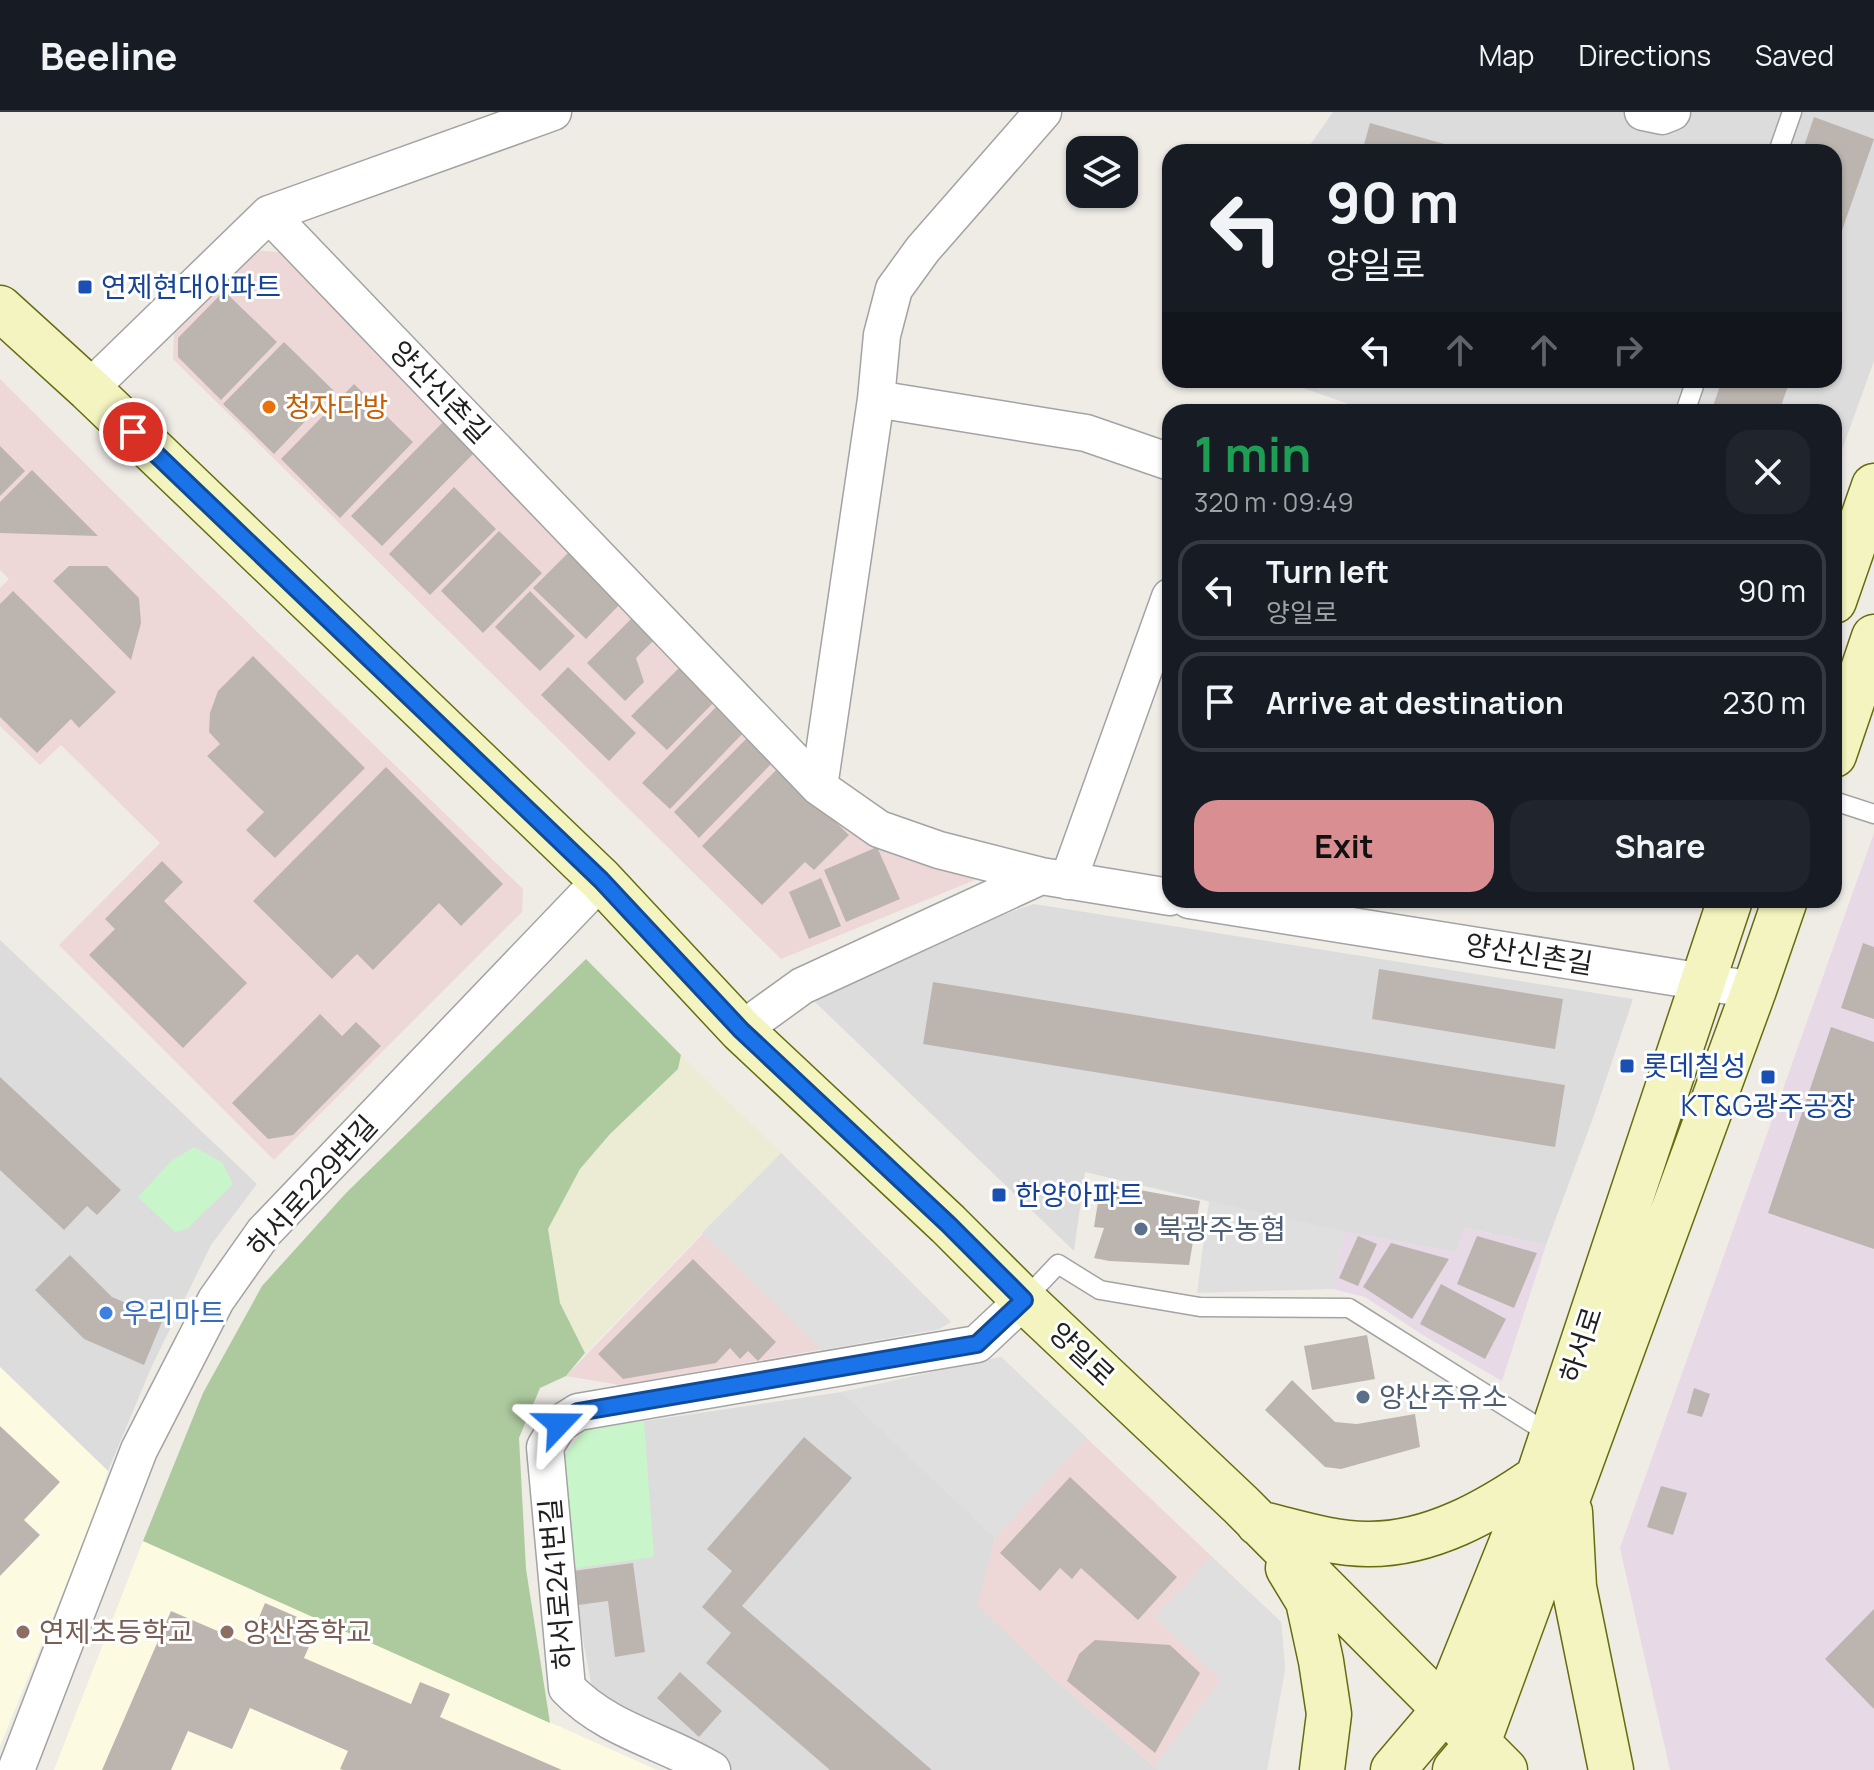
<!DOCTYPE html>
<meta charset="utf-8">
<style>
:root{--surface:#171b24;--page:#20242c;--text:#f1f3f6;--muted:#9ea1a6;--line:#363941;--accent:#d98e92}
body{margin:0;font-family:Manrope,"Noto Sans KR",sans-serif;background:var(--page);color:var(--text);height:100vh;display:flex;flex-direction:column;font-size:30px;white-space:nowrap}
*{box-sizing:border-box;margin:0}
p{font-size:26px;color:var(--muted)}
.icon{flex:none;width:44px;height:44px;fill:none;stroke:currentColor;stroke-width:2;stroke-linecap:round;stroke-linejoin:round}
.map{position:relative;flex:1;overflow:hidden}
.drawer{position:absolute;left:1162px;top:292px;width:680px;height:504px;display:flex;flex-direction:column;background:var(--surface);border-radius:24px;box-shadow:0 2px 6px #0004}
.drawer>*{flex:none}
.hud{position:absolute;left:1162px;top:32px;width:680px;height:244px;border-radius:24px;box-shadow:0 2px 6px #0004;background:#171b24;color:var(--text);overflow:hidden}
.fabs{position:absolute;left:1066px;top:24px;display:grid;gap:16px}
.fabs a{display:grid;place-items:center;width:72px;height:72px;border-radius:16px;background:var(--surface);box-shadow:0 2px 6px #0004;font-size:40px}
.pin{position:absolute;display:grid;place-items:center;width:68px;height:68px;color:#fff;margin:-34px;border:4px solid #fff;border-radius:50%;box-shadow:0 2px 8px #0007}
.me{position:absolute;width:88px;margin:-44px;rotate:67deg;stroke-linejoin:round;filter:drop-shadow(0 0 6px #0008)}
.turn{display:flex;align-items:center;gap:28px;height:168px;padding:0 32px;font-size:36px}
.turn .icon{width:104px;height:104px;stroke-width:2.5}
.turn b{display:block;font-size:56px;line-height:68px}
.lanes{display:flex;align-items:center;height:76px;padding:0 32px;background:#0003;justify-content:center;gap:40px;direction:ltr}
.lanes .off{opacity:.35}
.round{display:grid;place-items:center;flex:none;width:84px;height:84px;border-radius:24px;background:var(--page)}
.head{display:flex;align-items:center;justify-content:space-between;height:136px;padding:0 32px}
h1{font-size:48px;font-weight:700;line-height:60px;color:#1e9e55}
.primary-button{display:flex;gap:16px;margin-top:auto;padding:16px 32px}
.primary-button a{flex:1;height:92px;border-radius:24px;background:var(--accent);color:#111;font-size:32px;font-weight:700;line-height:92px;text-align:center}
.primary-button a+a{background:var(--page);color:var(--text)}
ul{padding:0;list-style:none}
li{display:flex;align-items:center;gap:24px;height:100px;margin:0 16px 12px;padding:0 16px;border:4px solid var(--line);border-radius:24px}
li div{flex:1}
li b{display:block;font-size:30px}
li em{font-style:normal}
header{display:flex;align-items:center;gap:48px;box-sizing:border-box;height:112px;padding:0 40px;background:var(--surface);border-bottom:2px solid var(--line)}
header strong{font-size:38px}
nav{display:flex;gap:44px;margin-inline-start:auto;font-size:28px}
.map>svg:first-child{display:block}
.residential{fill:#dddcdc}
.commercial{fill:#eed7d7}
.industrial{fill:#e7d9e5}
.education{fill:#fcfbe2}
.farmland{fill:#ebecd3}
.forest{fill:#adca9f}
.park{fill:#c8f5ca}
.parking{fill:#dfdfdf}
.building{fill:#bcb5af}
.lines{fill:none;stroke-linecap:round;stroke-linejoin:round}
.lane-casing{stroke:#a3a3a3;stroke-width:21}
.street-casing{stroke:#a3a3a3;stroke-width:39}
.secondary-casing{stroke:#666d0f;stroke-width:47}
.lane{stroke:#fff;stroke-width:18}
.street{stroke:#fff;stroke-width:36}
.secondary{stroke:#f3f4bf;stroke-width:44}
.route-casing{stroke:#114b97;stroke-width:20}
.route{stroke:#1a73e8;stroke-width:14}
.transit-dot{fill:#1a4fb4;stroke:#fff;stroke-width:3}
.food-dot{fill:#e8710a;stroke:#fff;stroke-width:3}
.service-dot{fill:#5c6f8a;stroke:#fff;stroke-width:3}
.shop-dot{fill:#3f7fe0;stroke:#fff;stroke-width:3}
.education-dot{fill:#8d6e63;stroke:#fff;stroke-width:3}
.labels{text-anchor:middle;stroke-width:6;stroke-linejoin:round;paint-order:stroke}
.transit-label{font-size:28px;fill:#164399;stroke:#fff;text-anchor:start}
.street-label{font-size:28px;fill:#1f1f1f;stroke:#fff}
.food-label{font-size:28px;fill:#c56008;stroke:#fff;text-anchor:start}
.service-label{font-size:28px;fill:#4e5e75;stroke:#fff;text-anchor:start}
.shop-label{font-size:28px;fill:#366cbe;stroke:#fff;text-anchor:start}
.education-label{font-size:28px;fill:#785e54;stroke:#fff;text-anchor:start}
</style>
<header>
<strong>Beeline</strong>
<nav><a>Map</a><a>Directions</a><a>Saved</a></nav>
</header>
<div class="map">
<svg width="1874" height="1658" viewBox="0 0 1874 1658">
<rect width="100%" height="100%" fill="#efece6"/>
<path class="residential" d="M1333 0H1874V249L1834 360V300H1371L1292 272 1293 268H1834V40H1305Z
M1034 792 1633 887 1594 1003 1546 1133 1465 1116 1456 1140 1313 1114 1085 1060 1074 1139 815 890 877 852 937 825Z
M0 828 257 1072 211 1133 151 1256 108 1359 0 1255Z
M842 1280 995 1426 978 1493 1052 1565 1158 1658H727L608 1591 591 1571 570 1457 564 1344 584 1318Z"/>
<path class="commercial" d="M255 138 287 141 855 719 980 766 781 847 173 247 174 222Z
M0 267 151 417 523 777 522 800 274 1048 59 833 160 731 61 633 40 653 0 614V476L9 467 0 458Z
M781 1041 951 1210 939 1217 620 1273 566 1264Z
M1001 1245 1281 1510 1285 1557 1267 1658H1158L1052 1565 977 1493 995 1426 842 1280Z"/>
<path class="industrial" d="M1874 721V1658H1670L1620 1436Z
M1464 1116 1546 1133 1502 1269 1423 1223 1365 1185 1333 1177 1344 1119 1456 1140Z"/>
<path class="education" d="M0 1255 108 1359 92 1410 0 1634Z
M143 1429 657 1658H54Z"/>
<path class="farmland" d="M681 943 781 1041 585 1241 560 1191 548 1117 580 1057 610 1022 678 957Z"/>
<path class="forest" d="M586 847 681 943 678 957 610 1022 580 1057 548 1117 560 1191 585 1241 566 1264 540 1276 519 1326 526 1457 550 1611 143 1429 203 1281 262 1174 346 1081Z"/>
<path class="park" d="M194 1035 222 1050 233 1072 187 1117 175 1120 138 1085 171 1049Z
M644 1309 654 1445 570 1457 564 1344 584 1318Z"/>
<path class="parking" d="M781 1041 951 1210 939 1217 822 1238 702 1121Z
M1209 1089 1344 1119 1333 1177 1197 1181Z
M1001 1245 1087 1326 995 1426 842 1280Z
M1211 1445 1281 1510 1285 1557 1267 1658H1158L1154 1654 1221 1568 1154 1505Z"/>
<path class="building" d="M1814 5 1874 27 1834 141V40H1802Z
M1370 11 1469 39 1468 40H1362Z
M224 179 277 230 221 288 178 245V226Z
M284 230 334 279 274 342 223 292Z
M1722 268H1790L1779 300H1711Z
M354 272 413 330 340 406 281 347Z
M444 309 475 340 382 434 351 404Z
M0 334 25 359 0 384Z
M32 358 98 424 0 421V390Z
M454 375 496 417 430 483 389 442Z
M499 419 542 461 483 521 441 479Z
M571 438 623 489 586 527 533 476Z
M69 454H107L139 486 141 511 131 548 53 469Z
M13 479 116 580 79 616 71 607 37 641 0 605V492Z
M530 479 575 524 540 559 495 515Z
M632 506 654 528 636 546 644 570 625 589 587 551Z
M253 544 365 656 275 746 246 718 264 700 207 644 220 632 209 620 210 601 218 579Z
M684 551 719 585 667 638 631 604Z
M568 555 636 621 609 649 541 583Z
M717 594 744 620 670 697 642 671Z
M749 624 774 649 699 726 674 700Z
M386 655 503 772 461 814 439 791 373 858 357 842 332 867 253 789Z
M779 655 849 723 814 758 805 750 762 793 702 734Z
M877 735 900 787 846 810 824 758Z
M162 749 183 770 164 789 247 871 183 936 89 843 115 817 105 807Z
M821 766 841 814 809 827 789 780Z
M1863 831 1874 835V907L1841 896Z
M1379 857 1563 887 1555 937 1372 907Z
M933 870 1565 973 1555 1035 923 932Z
M320 902 342 924 356 910 381 934 293 1023 268 1027 232 991Z
M1831 915 1874 930V1137L1768 1101Z
M0 965 121 1078 97 1103 87 1094 64 1118 0 1058Z
M1101 1071 1200 1089 1189 1153 1109 1149 1094 1146 1104 1116 1094 1115Z
M1358 1124 1377 1132 1358 1174 1339 1166Z
M1477 1124 1537 1141 1514 1196 1457 1172Z
M1391 1131 1449 1147 1412 1207 1363 1175Z
M70 1143 112 1185 163 1207 144 1253 84 1227 35 1178Z
M693 1147 776 1230 758 1249 748 1239 740 1247 730 1236 716 1251 623 1267 598 1242Z
M1441 1172 1506 1207 1485 1247 1420 1212Z
M1367 1223 1375 1267 1312 1278 1304 1234Z
M1292 1268 1335 1310 1357 1312 1415 1302 1420 1335 1341 1357 1325 1355 1265 1298Z
M1694 1276 1710 1282 1702 1305 1687 1301Z
M0 1314 60 1370 24 1408 40 1423 0 1464Z
M804 1325 852 1366 742 1494 932 1658H830L706 1551 731 1521 702 1495 732 1459 707 1437Z
M1070 1365 1177 1465 1138 1508 1081 1456 1072 1467 1060 1456 1040 1479 1000 1441Z
M1661 1374 1687 1381 1673 1423 1647 1415Z
M633 1451 645 1540 615 1545 608 1489 578 1493 573 1459Z
M265 1491 318 1514 304 1546 411 1592 420 1570 450 1582 440 1605 562 1658H343L340 1657 348 1639 250 1596 232 1637 188 1619 171 1658H102L171 1499 248 1532Z
M1874 1497V1597L1825 1547Z
M1095 1528 1170 1533 1200 1561 1155 1641 1067 1569 1079 1542Z
M680 1560 722 1599 699 1625 657 1586Z"/>
<g class="lines">
<g class="lane-casing">
<path id="lane" d="M1778 40 1792 0
M1685 300 1696 268
M1834 689 1874 702
M1024 1188 1058 1152 1100 1178 1200 1195 1349 1196 1551 1323"/>
</g>
<g class="street-casing">
<path id="street" d="M1643 0 1662 4 1672 0
M269 102 819 675 879 717 939 738 1041 764 1170 785
M89 277 269 102 553 0
M876 287 1086 321 1170 350
M819 675 876 287 882 223 894 177 923 137 1043 0
M1068 769 1170 485
M1189 788 1754 878
M741 918 802 874 1041 764
M16 1658 139 1338 216 1188 264 1120 601 768
M712 1658C662 1628 608 1619 567 1576L545 1335 559 1312 578 1300 977 1232 1024 1188"/>
</g>
<g class="secondary-casing">
<path id="secondary" d="M0 196 89 277 601 768 741 918 948 1112 1024 1188 1241 1393 1505 1658
M1834 489 1874 374
M1834 643 1874 525
M1570 1400 1574 1475 1611 1658
M1258 1411C1293 1419 1331 1432 1367 1432 1430 1433 1489 1399 1538 1365
M1288 1456 1308 1489 1321 1549 1329 1602 1322 1658
M1393 1658 1444 1598 1538 1365 1730 788
M1455 1658 1478 1631 1754 878 1785 788"/>
</g>
<use href="#lane" class="lane"/>
<use href="#street" class="street"/>
<use href="#secondary" class="secondary"/>
</g>
<g class="lines">
<g class="route-casing">
<path id="route" d="M133 320 601 768 741 918 948 1112 1024 1188 977 1232 578 1300 559 1312"/>
</g>
<use href="#route" class="route"/>
</g>
<g class="transit-dot">
<rect x="77" y="167" width="16" height="16" rx="4"/>
<rect x="1619" y="946" width="16" height="16" rx="4"/>
<rect x="1760" y="957" width="16" height="16" rx="4"/>
<rect x="991" y="1075" width="16" height="16" rx="4"/>
</g>
<circle class="food-dot" cx="269" cy="295" r="8"/>
<g class="service-dot">
<circle cx="1141" cy="1117" r="8"/>
<circle cx="1363" cy="1285" r="8"/>
</g>
<circle class="shop-dot" cx="106" cy="1201" r="8"/>
<g class="education-dot">
<circle cx="23" cy="1520" r="8"/>
<circle cx="227" cy="1520" r="8"/>
</g>
<g class="labels">
<g class="transit-label">
<text x="101" y="185">연제현대아파트</text>
<text x="1643" y="964">롯데칠성</text>
<text x="1768" y="1004" text-anchor="middle">KT&amp;G광주공장</text>
<text x="1015" y="1093">한양아파트</text>
</g>
<g class="street-label">
<text transform="translate(440 280) rotate(46)" y="10">양산신촌길</text>
<text transform="translate(1529 842) rotate(9)" y="10">양산신촌길</text>
<text transform="translate(312 1074) rotate(-48)" y="10">하서로229번길</text>
<text transform="translate(1581 1233) rotate(-72)" y="10">하서로</text>
<text transform="translate(1082 1242) rotate(43)" y="10">양일로</text>
<text transform="translate(557 1472) rotate(-95)" y="10">하서로241번길</text>
</g>
<g class="food-label">
<text x="285" y="305">청자다방</text>
</g>
<g class="service-label">
<text x="1157" y="1127">북광주농협</text>
<text x="1379" y="1295">양산주유소</text>
</g>
<g class="shop-label">
<text x="122" y="1211">우리마트</text>
</g>
<g class="education-label">
<text x="39" y="1530">연제초등학교</text>
<text x="243" y="1530">양산중학교</text>
</g>
</g>
</svg>
<div class="fabs">
<a><svg class="icon" aria-label="layers" viewBox="0 0 24 24"><path d="M12 4l9 5-9 5-9-5zM3 14l9 5 9-5"/></svg></a>
</div>
<div class="pin" style="left:133px;top:320px;background:#d93025"><svg class="icon" aria-label="arrive" viewBox="0 0 24 24"><path d="M6 21V4h12l-3 4 3 4H6"/></svg></div>
<svg class="me" style="left:559px;top:1312px" viewBox="-20 -20 40 40"><path d="M0-17L14 15 0 8-14 15z" fill="#1a73e8" stroke="#fff" stroke-width="4"/></svg>
<div class="hud">
<div class="turn"><svg class="icon" aria-label="left" viewBox="0 0 24 24"><path d="M17 20v-9H6M10 6l-5 5 5 5"/></svg><div><b>90 m</b>양일로</div></div>
<div class="lanes"><svg class="icon" aria-label="left" viewBox="0 0 24 24"><path d="M17 20v-9H6M10 6l-5 5 5 5"/></svg><svg class="icon off" aria-label="ahead" viewBox="0 0 24 24"><path d="M12 20V5M6 11l6-6 6 6"/></svg><svg class="icon off" aria-label="ahead" viewBox="0 0 24 24"><path d="M12 20V5M6 11l6-6 6 6"/></svg><svg class="icon off" aria-label="right" viewBox="0 0 24 24"><path d="M7 20v-9h11M14 6l5 5-5 5"/></svg></div>
</div>
<section class="drawer">
<div class="head"><div><h1>1 min</h1><p>320 m · 09:49</p></div><a class="round"><svg class="icon" aria-label="close" viewBox="0 0 24 24"><path d="M6 6l12 12M18 6L6 18"/></svg></a></div>
<ul>
<li><svg class="icon" aria-label="left" viewBox="0 0 24 24"><path d="M17 20v-9H6M10 6l-5 5 5 5"/></svg><div><b>Turn left</b><p>양일로</p></div><em>90 m</em></li>
<li><svg class="icon" aria-label="arrive" viewBox="0 0 24 24"><path d="M6 21V4h12l-3 4 3 4H6"/></svg><div><b>Arrive at destination</b></div><em>230 m</em></li>
</ul>
<div class="primary-button"><a>Exit</a><a>Share</a></div>
</section>
</div>
